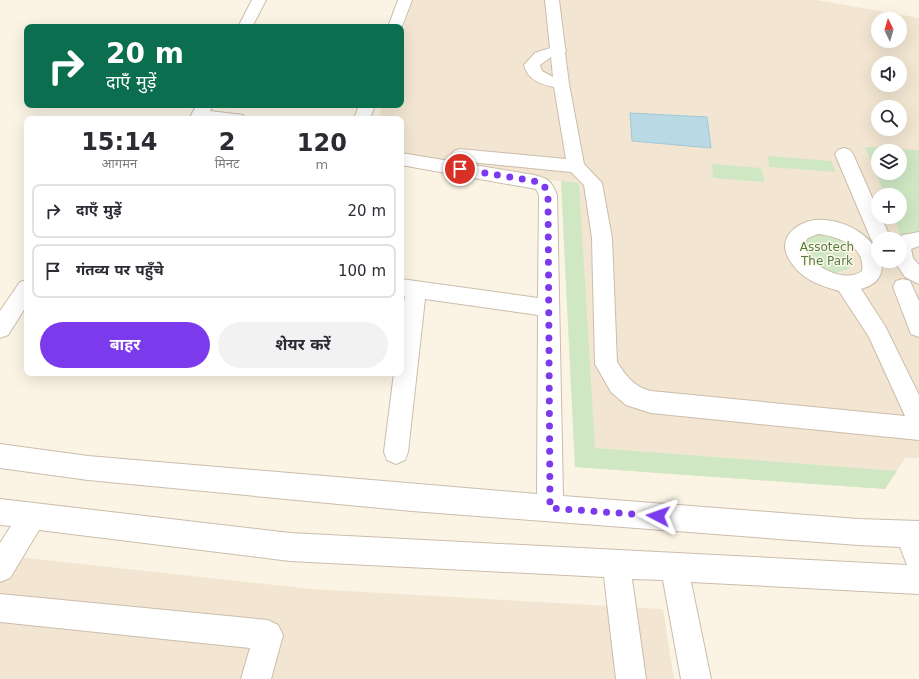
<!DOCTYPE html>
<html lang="hi">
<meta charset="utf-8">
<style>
:root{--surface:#fff;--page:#f2f2f3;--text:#2b2b33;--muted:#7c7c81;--line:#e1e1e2;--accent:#7c3aed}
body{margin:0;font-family:"DejaVu Sans","Noto Sans Devanagari",sans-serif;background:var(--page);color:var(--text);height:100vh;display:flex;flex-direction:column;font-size:15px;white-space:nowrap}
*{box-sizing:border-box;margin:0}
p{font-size:13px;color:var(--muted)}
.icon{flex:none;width:22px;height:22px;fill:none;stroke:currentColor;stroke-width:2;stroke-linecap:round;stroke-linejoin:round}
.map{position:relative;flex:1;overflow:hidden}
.panel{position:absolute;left:24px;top:116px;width:380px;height:260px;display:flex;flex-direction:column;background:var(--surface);border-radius:8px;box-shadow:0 4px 16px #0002}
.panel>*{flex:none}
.hud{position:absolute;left:24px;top:24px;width:380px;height:84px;border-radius:8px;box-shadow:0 4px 16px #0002;background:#0b6e4f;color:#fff;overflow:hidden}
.needle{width:26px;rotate:355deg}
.buttons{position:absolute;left:871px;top:12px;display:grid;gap:8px}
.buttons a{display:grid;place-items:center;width:36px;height:36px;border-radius:50%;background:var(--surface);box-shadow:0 4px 16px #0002;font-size:20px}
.pin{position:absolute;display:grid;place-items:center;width:34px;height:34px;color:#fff;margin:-17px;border:2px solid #fff;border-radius:50%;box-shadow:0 1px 4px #0007}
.me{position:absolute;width:44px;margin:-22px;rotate:274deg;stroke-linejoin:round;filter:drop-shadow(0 0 3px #0008)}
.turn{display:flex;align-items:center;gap:14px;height:84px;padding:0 16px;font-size:18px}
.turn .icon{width:52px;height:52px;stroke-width:2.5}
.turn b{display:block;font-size:28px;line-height:34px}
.eta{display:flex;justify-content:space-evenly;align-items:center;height:68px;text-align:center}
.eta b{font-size:24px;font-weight:700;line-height:28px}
.cta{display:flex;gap:8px;margin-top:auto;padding:8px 16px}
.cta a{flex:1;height:46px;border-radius:24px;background:var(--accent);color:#fff;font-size:16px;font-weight:700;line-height:46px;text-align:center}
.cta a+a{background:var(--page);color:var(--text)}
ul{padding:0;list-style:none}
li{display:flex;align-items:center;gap:12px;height:54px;margin:0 8px 6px;padding:0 8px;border:2px solid var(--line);border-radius:8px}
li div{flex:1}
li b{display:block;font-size:15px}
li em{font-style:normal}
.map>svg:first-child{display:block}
.residential{fill:#f2e6d2;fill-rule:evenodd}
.green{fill:#cfe8c3;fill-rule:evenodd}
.water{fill:#b9dae4;stroke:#a0c9d5}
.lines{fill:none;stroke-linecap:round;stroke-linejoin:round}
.minor-casing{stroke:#ccbcab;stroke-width:2}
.minor{fill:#fff;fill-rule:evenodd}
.route{stroke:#7c3aed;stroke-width:7;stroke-dasharray:0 12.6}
.labels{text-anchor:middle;stroke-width:3;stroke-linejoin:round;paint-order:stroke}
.park-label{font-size:12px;fill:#537d46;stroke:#fef8ea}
</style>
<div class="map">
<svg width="919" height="679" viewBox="0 0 919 679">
<rect width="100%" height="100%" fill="#fbf4e4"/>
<path class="residential" d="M411 0H816L919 18V458H905L885 489 575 467 561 181 401 166V119H379L382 105H401V37ZM878 19H900V41H878ZM878 63H900V85H878ZM878 107H900V129H878ZM878 151H900V173H878ZM878 195H900V217H878ZM878 239H900V261H878Z
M0 555 312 589 663 609 674 679H0Z"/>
<path class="green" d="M865 147 919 150V242L901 237 894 217H900V195H885ZM878 151H900V173H878Z
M768 156 831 161 836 172 769 167Z
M712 164 761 168 765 182 713 178Z
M561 181 579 183 595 448 897 471 885 489 575 467Z
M816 233 837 234 849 255V269L828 275 813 269 802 247 806 237Z"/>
<path class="water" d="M630 113 707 117 711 148 632 141Z"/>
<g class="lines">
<g class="minor-casing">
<path id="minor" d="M252 0H266L252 27H238Z
M398 0H412L401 29V27H388Z
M545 0H559L565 48 566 51 565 53 569 84 584 164 602 183 612 238 617 362C626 376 634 387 651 391L905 416 869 337 839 291C819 285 800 279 789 259 777 239 795 223 815 220 839 217 878 235 878 261L882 262C883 278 875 285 861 289L885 326 919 395V440L651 413 626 405 611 392 595 364 592 238 584 185 571 172 460 161 454 159 451 155 454 151 460 149 566 159 554 87C540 84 528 80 524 65L535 53 550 48ZM551 57 553 77 542 71 540 65ZM818 234C837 236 866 246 862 271 844 285 805 264 804 243L808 238Z
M197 105H213L210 111 243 115 245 119H193L191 115Z
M359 105H375L370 119H354Z
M844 148 850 150 853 154 878 211V217H881L891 239H878V245L874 244 871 239 835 154 838 150Z
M401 153 534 175C549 179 551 180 557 195L563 496 858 519 919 521V594L691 582 711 679H681L663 580 632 579 646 679H616L604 577 290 561 39 530 10 578 0 582V543L11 526 0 525V499L290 533 907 565 900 547 858 545 412 511 88 480 0 468V444L88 456 537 494 538 315 425 299 408 452 405 460 396 464 387 460 384 452 394 373H401V323L405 296 401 295V279L538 298 539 195 536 189 401 165Z
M919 232V246L911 249 913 258 919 265V284L905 277 894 261H900V239H897L903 235Z
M903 279 910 281 919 301V337L911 334 893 287 896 281Z
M27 280V305L8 335 0 338V311L20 282Z
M0 594 268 620 278 625 283 635 271 679H241L250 648 0 622Z"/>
</g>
<use href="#minor" class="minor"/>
</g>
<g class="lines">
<path class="route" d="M460 169 534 181 544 185 548 195 550 508 658 516"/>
</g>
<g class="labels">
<g class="park-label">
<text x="827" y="251">Assotech<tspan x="827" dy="14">The Park</tspan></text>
</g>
</g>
</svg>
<div class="buttons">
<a><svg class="needle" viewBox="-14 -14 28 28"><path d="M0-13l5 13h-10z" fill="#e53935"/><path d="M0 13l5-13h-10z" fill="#7c7c81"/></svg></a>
<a><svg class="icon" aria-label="sound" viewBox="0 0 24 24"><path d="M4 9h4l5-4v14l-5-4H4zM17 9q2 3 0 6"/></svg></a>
<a><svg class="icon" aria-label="search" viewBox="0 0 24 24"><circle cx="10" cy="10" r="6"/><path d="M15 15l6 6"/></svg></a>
<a><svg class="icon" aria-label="layers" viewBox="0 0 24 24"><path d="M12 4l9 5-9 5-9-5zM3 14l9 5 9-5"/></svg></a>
<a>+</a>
<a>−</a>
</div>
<div class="pin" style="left:460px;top:169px;background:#d93025"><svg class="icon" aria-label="arrive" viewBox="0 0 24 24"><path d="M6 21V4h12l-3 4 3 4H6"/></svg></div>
<svg class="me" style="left:658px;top:516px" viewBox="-20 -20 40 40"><path d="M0-17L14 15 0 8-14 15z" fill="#7c3aed" stroke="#fff" stroke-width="4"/></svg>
<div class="hud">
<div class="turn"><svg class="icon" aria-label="right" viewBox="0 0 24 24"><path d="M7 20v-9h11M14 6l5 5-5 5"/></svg><div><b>20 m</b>दाएँ मुड़ें</div></div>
</div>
<section class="panel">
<div class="eta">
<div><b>15:14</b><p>आगमन</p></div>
<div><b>2</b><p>मिनट</p></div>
<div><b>120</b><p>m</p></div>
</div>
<ul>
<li><svg class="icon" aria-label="right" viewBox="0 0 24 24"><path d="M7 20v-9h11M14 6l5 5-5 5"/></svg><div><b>दाएँ मुड़ें</b></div><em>20 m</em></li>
<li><svg class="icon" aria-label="arrive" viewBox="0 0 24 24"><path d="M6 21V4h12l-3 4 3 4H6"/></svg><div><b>गंतव्य पर पहुँचे</b></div><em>100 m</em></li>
</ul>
<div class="cta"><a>बाहर</a><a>शेयर करें</a></div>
</section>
</div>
